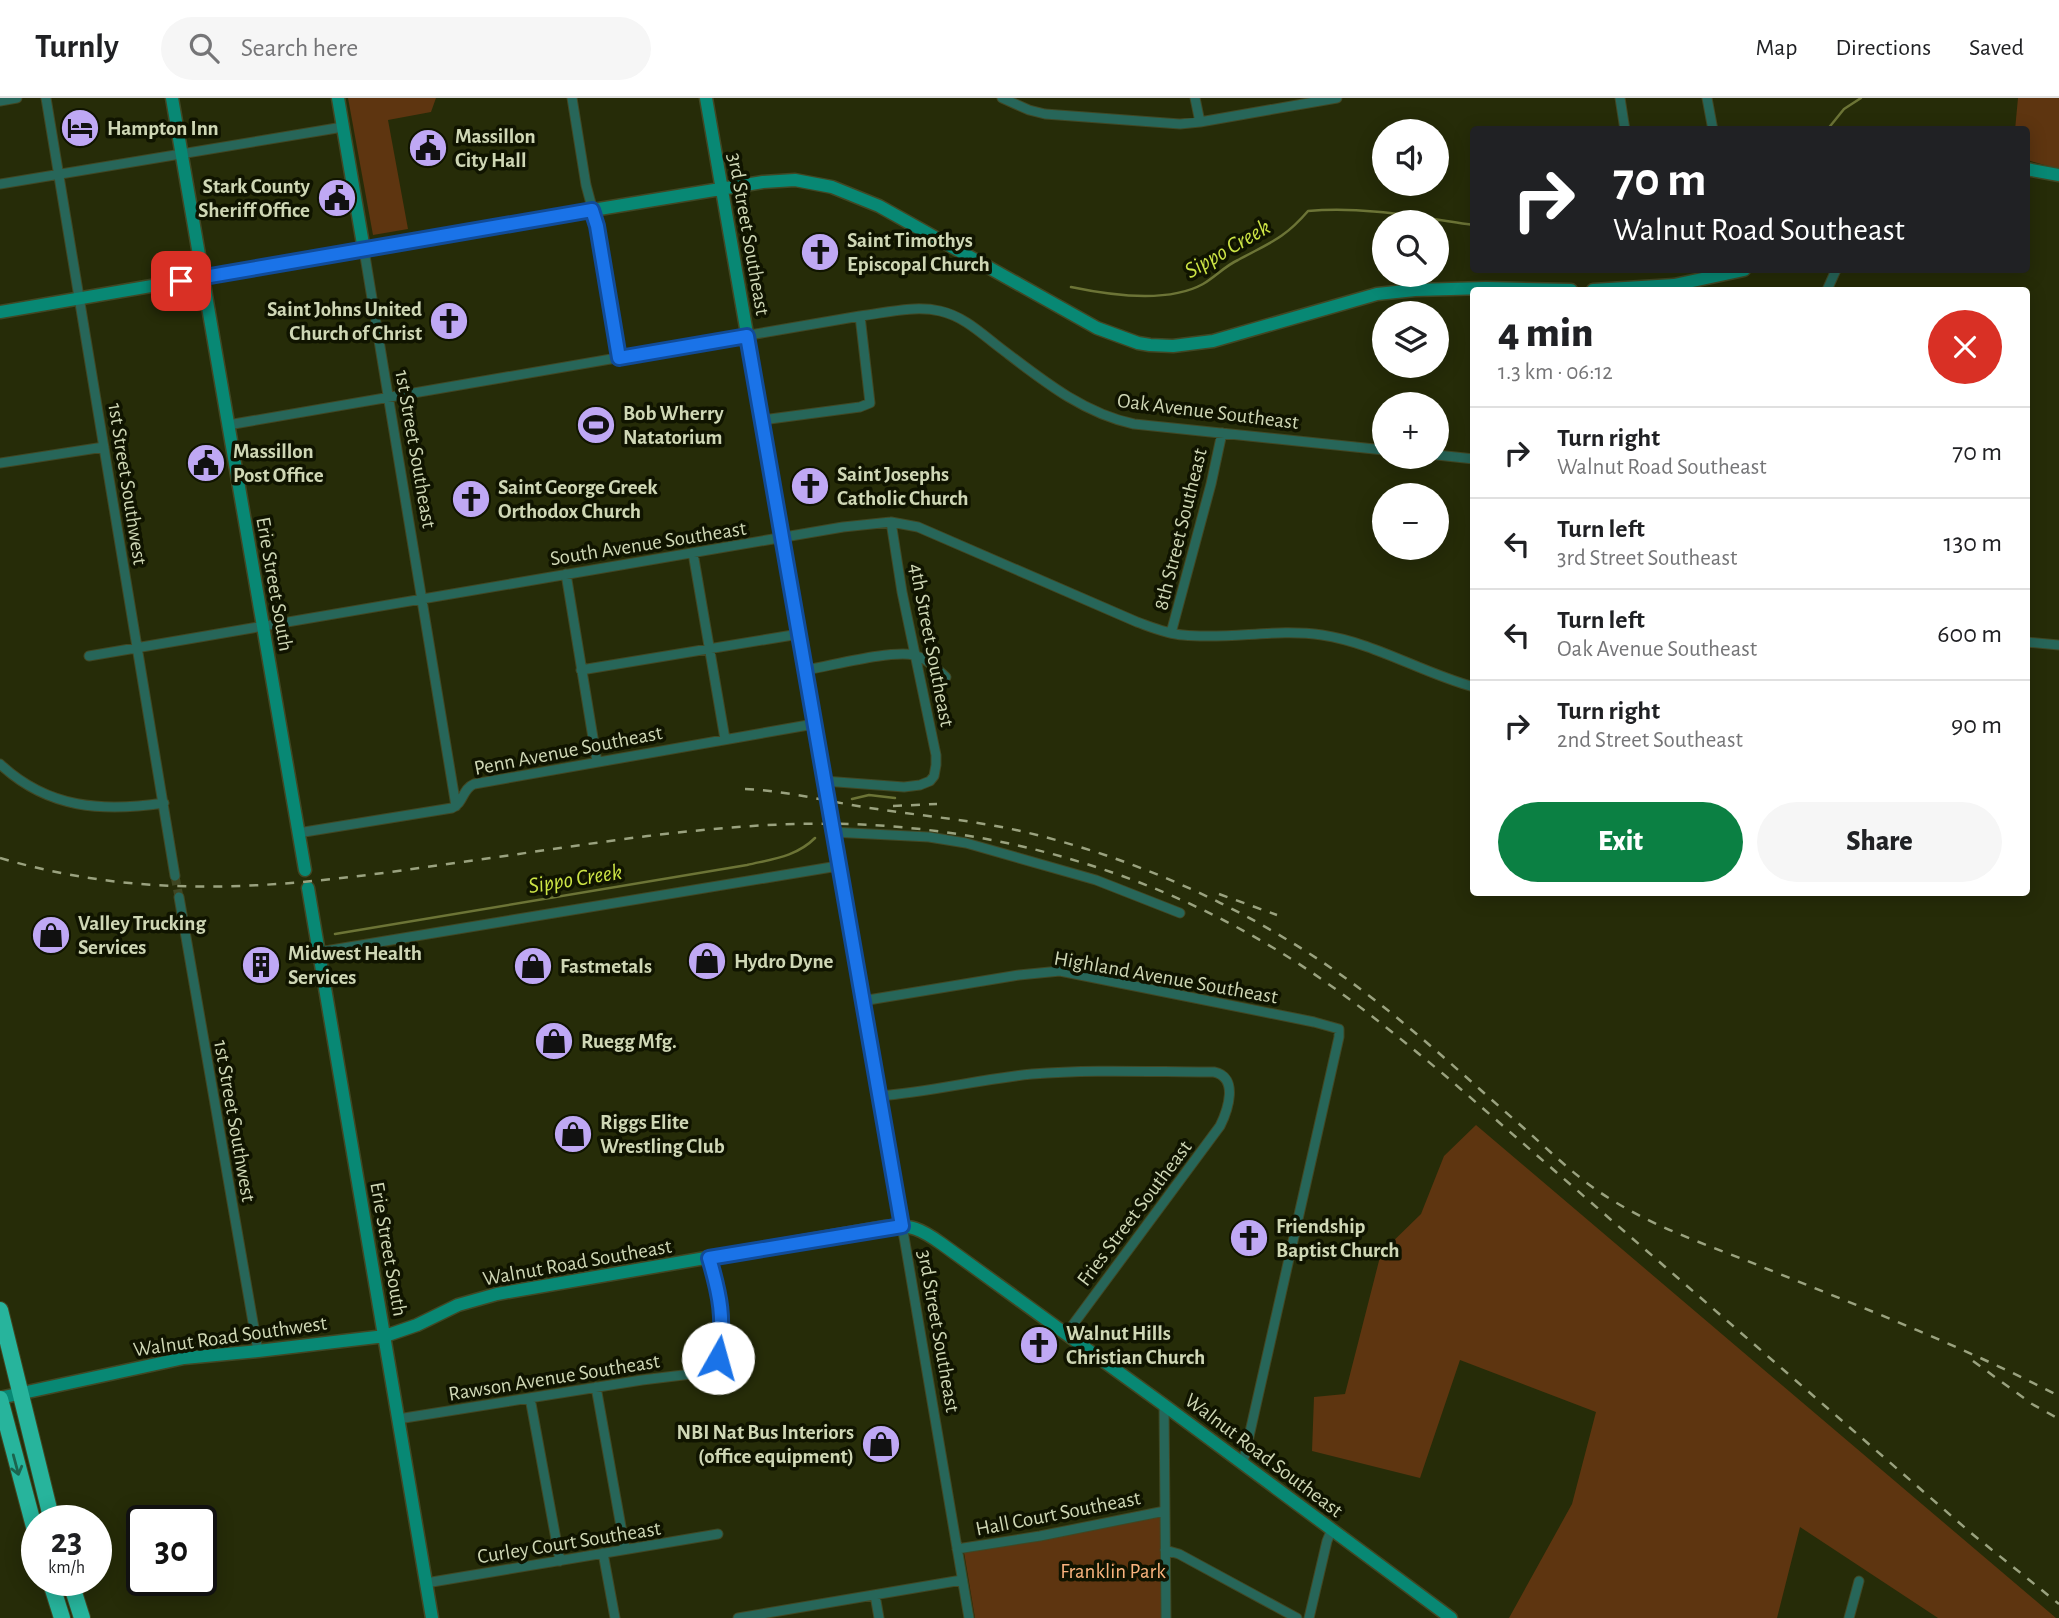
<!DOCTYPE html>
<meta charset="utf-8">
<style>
:root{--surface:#fff;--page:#f6f6f6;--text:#202124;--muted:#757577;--line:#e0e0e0;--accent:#0b8043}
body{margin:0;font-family:"Alegreya Sans",sans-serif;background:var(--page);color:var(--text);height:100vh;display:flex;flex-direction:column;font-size:26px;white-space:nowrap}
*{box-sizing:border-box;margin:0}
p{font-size:23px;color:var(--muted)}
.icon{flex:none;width:38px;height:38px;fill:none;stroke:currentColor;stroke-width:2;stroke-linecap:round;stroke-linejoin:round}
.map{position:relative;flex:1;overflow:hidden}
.side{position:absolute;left:1470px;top:189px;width:560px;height:609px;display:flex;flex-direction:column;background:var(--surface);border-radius:7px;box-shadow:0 4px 18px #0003}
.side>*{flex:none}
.top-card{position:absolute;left:1470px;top:28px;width:560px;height:147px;border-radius:7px;box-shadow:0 4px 18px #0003;background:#202124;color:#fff;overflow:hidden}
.controls{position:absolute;left:1372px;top:21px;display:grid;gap:14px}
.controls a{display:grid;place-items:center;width:77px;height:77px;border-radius:50%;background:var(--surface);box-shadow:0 4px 18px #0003;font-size:35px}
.speed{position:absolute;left:21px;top:1407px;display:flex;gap:14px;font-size:35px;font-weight:700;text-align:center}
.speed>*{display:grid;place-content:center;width:91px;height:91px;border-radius:50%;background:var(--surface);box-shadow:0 4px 18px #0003;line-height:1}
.speed small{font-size:18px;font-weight:400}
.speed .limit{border:4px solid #111;border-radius:10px;background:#fff;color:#111}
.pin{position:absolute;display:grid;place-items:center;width:60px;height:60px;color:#fff;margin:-30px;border-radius:14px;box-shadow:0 4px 10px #0006}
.me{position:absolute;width:77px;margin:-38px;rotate:7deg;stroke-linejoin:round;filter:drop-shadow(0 0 5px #0008)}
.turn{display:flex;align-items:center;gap:24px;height:147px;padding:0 28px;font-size:32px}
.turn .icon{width:91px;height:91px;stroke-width:2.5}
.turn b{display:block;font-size:49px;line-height:60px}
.round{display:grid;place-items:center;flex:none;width:74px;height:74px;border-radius:37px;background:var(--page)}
.overview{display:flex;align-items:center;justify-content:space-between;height:119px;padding:0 28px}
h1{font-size:42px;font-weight:800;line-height:52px}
.cta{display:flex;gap:14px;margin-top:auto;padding:14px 28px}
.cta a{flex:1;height:80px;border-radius:42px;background:var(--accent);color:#fff;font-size:28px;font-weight:800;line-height:80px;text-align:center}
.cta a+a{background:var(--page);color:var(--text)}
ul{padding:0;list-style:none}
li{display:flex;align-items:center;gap:21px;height:91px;padding:0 28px;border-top:2px solid var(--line)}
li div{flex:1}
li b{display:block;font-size:26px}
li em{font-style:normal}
header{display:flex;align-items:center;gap:42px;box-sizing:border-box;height:98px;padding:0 35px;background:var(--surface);border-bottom:2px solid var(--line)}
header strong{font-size:33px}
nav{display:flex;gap:38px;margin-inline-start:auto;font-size:24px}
.search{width:490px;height:63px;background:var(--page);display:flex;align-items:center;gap:18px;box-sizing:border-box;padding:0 24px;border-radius:38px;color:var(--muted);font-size:26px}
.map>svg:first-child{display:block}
.green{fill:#5e3510}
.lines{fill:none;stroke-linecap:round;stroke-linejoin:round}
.stream{stroke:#6c7436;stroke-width:2.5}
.street-tunnel{stroke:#3f4622;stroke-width:9;stroke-dasharray:9 4.5;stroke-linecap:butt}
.street-casing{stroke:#414724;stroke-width:11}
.secondary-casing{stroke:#414724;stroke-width:15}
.highway-casing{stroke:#414724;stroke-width:18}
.street{stroke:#276659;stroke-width:9}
.secondary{stroke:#088874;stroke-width:12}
.highway{stroke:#27b49c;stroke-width:16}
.rail{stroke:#9aa27f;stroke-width:2.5;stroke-dasharray:9 9;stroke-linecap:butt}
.oneway{stroke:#1c644e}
.route-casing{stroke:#114b97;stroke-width:18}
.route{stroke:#1a73e8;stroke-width:12}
.labels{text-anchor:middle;stroke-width:7;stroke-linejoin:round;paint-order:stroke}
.poi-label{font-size:21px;font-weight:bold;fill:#cfd7b5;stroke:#101400;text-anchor:start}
.street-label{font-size:21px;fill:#cfd7b5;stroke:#101400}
.park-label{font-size:21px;fill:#fbb47e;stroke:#101400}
.water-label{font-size:23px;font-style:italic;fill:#cde545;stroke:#101400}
</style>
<header>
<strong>Turnly</strong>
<div class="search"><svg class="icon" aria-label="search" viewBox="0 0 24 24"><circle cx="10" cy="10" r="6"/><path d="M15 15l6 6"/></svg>Search here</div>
<nav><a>Map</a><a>Directions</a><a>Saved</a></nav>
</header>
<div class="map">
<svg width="2059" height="1520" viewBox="0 0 2059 1520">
<rect width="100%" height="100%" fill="#262c08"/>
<path class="green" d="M348 0H436L431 14 388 22 408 131 373 137Z
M2018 0H2059V71L2027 62 2026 32H2015Z
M1476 1027 2056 1520H1938L1800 1429 1777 1520H1509L1572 1406 1596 1314 1460 1262 1420 1380 1312 1353 1314 1299 1345 1296 1381 1155 1421 1116 1444 1058Z
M1161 1417V1520H975L964 1454Z"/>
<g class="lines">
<path class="stream" d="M1827 32 1844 11 1861 0
M1071 189C1109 197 1167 206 1203 186 1215 179 1225 168 1238 162 1269 145 1284 141 1308 113 1363 108 1418 119 1474 127
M852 701 869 697 895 700
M335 836 747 767C772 761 796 759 815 740"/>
<path class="street-tunnel" d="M175 778 179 799"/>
<g class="street-casing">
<path id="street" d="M46 0 175 778
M572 0 586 87 597 128 619 260
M1002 0 1029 12 1045 16 1180 26 1200 24 1337 0
M1195 0 1200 24
M1620 0 1625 32
M1707 0 1713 32
M0 3 17 0
M0 86 343 29
M364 152 456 708
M1827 192 1836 172
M762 322 860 309 870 305 860 218
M228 327 860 218C885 215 914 207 940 213 963 218 981 235 999 249 1041 281 1082 315 1134 326L1384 352
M1437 357 1474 361
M0 365 104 349
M693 455 725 641
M566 476 597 664
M1171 535 1211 386 1222 335
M2026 544 2059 547
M89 558 843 429 891 424 918 429 1137 524C1151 529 1167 536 1183 537 1229 542 1276 530 1322 537 1375 545 1422 575 1474 589
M581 572 799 536
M805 572C831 568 890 552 914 557 926 560 937 571 946 579
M0 666C48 711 103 714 164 705
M824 683 904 689 920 687 930 683 934 678 936 667V657L902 494 891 424
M832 734 929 739 966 745 1096 782 1180 815
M298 735 452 710C464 705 462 691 474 686L814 626
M179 799 258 1253
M319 854 838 768
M862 903 1019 877 1060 873 1314 924 1339 931V939L1243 1365
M879 998C930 994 981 981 1032 976 1093 971 1154 974 1214 974 1239 979 1228 1012 1220 1028L1066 1236
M902 1127 969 1520
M596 1289 625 1451
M530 1300 560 1463
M1164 1307 1166 1520
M398 1321 642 1282 708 1274 713 1271C731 1236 720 1196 709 1160
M957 1451 1040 1438 1165 1413
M1165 1452 1179 1456 1297 1520
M603 1455 615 1520
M426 1485 718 1436
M875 1497 879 1520
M738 1520 962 1482
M1309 1520 1327 1443 1332 1431
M1849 1520 1859 1483"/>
</g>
<g class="secondary-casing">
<path id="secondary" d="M172 0 305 772
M338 0 364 152
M706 0 902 1127
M2026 71 2059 77
M1593 192 1674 187 1744 172
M0 214 599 111 763 84 795 82 832 89 879 108 1097 230 1138 245 1150 247 1173 248 1213 243 1377 196 1415 192 1486 190 1571 192
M308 790 432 1520
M0 1300 184 1260 258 1253 385 1238 417 1227 458 1207 497 1196 885 1129C911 1126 921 1131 942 1146L1164 1307 1451 1520"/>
</g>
<g class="highway-casing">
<path id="highway" d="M0 1212 52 1423
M0 1301 37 1440
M50 1482 62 1520
M70 1482 82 1520"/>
</g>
<use href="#street" class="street"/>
<use href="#secondary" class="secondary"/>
<use href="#highway" class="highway"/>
<path class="rail" d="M745 691C790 693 833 705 877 711 923 718 970 722 1016 732 1140 760 1261 816 1363 893 1420 936 1472 985 1526 1032 1553 1056 1580 1083 1612 1102 1658 1131 1711 1148 1760 1168 1861 1209 1962 1248 2059 1298
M893 708 937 706
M0 760C160 807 301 787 462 764 572 749 684 729 796 726 973 721 1147 768 1296 864 1350 899 1399 939 1448 980L1971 1435 2059 1506
M1219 796 1277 817
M1973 1263 2032 1306 2059 1321"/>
</g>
<defs><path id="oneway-shaft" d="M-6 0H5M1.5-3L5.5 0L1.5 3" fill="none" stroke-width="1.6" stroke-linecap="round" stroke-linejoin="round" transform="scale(1.75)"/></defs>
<use class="oneway" href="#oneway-shaft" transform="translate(16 1367) rotate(75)"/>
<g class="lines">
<g class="route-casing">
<path id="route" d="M181 183 592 112 597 128 619 260 747 238 902 1128 709 1160C720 1197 725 1222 718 1260"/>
</g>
<use href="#route" class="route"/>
</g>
<defs>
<g id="hotel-disc" transform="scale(2.0125)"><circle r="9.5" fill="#bfa8f4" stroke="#101400"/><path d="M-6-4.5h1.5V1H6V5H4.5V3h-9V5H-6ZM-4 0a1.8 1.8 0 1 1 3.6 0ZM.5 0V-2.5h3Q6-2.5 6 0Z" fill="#111"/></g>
<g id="civic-disc" transform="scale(2.0125)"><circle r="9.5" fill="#bfa8f4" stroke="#101400"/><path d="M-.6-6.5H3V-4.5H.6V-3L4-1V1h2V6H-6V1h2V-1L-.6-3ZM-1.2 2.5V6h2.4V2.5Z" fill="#111"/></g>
<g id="church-disc" transform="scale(2.0125)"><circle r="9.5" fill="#bfa8f4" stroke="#101400"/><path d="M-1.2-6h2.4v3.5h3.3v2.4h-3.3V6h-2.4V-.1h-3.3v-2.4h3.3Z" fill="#111"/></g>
<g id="stadium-disc" transform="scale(2.0125)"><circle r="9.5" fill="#bfa8f4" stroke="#101400"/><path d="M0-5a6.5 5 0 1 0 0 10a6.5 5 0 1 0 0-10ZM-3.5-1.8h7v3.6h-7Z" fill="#111"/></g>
<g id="shop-disc" transform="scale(2.0125)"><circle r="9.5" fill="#bfa8f4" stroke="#101400"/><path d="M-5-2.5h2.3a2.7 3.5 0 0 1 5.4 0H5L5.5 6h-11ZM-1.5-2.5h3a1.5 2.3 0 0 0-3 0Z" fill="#111"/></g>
<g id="building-disc" transform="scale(2.0125)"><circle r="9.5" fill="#bfa8f4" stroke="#101400"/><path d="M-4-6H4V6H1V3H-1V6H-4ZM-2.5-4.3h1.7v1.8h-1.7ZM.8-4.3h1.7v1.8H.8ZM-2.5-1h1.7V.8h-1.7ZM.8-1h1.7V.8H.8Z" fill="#111"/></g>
</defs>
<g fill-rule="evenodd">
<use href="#hotel-disc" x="80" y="30"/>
<use href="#civic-disc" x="428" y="50"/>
<use href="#civic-disc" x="337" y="100"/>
<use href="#church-disc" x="820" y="154"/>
<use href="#church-disc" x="449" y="223"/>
<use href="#stadium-disc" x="596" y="327"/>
<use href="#civic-disc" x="206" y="365"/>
<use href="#church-disc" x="810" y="388"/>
<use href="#church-disc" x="471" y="401"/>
<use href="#shop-disc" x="51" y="837"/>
<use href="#shop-disc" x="707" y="863"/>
<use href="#building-disc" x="261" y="867"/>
<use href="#shop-disc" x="533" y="868"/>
<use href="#shop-disc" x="554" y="943"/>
<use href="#shop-disc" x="573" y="1036"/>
<use href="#church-disc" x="1249" y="1140"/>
<use href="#church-disc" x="1039" y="1247"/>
<use href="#shop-disc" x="881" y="1346"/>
</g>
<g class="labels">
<g class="poi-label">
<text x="107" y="37">Hampton Inn</text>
<text x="455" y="45">Massillon<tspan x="455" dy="24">City Hall</tspan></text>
<text x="310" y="95" text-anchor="end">Stark County<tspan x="310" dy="24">Sheriff Office</tspan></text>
<text x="847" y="149">Saint Timothys<tspan x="847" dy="24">Episcopal Church</tspan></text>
<text x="422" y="218" text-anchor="end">Saint Johns United<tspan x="422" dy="24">Church of Christ</tspan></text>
<text x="623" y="322">Bob Wherry<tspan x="623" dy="24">Natatorium</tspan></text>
<text x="233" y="360">Massillon<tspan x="233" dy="24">Post Office</tspan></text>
<text x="837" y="383">Saint Josephs<tspan x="837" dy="24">Catholic Church</tspan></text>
<text x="498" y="396">Saint George Greek<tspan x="498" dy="24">Orthodox Church</tspan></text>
<text x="78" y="832">Valley Trucking<tspan x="78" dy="24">Services</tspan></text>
<text x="288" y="862">Midwest Health<tspan x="288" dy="24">Services</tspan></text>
<text x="734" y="870">Hydro Dyne</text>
<text x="560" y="875">Fastmetals</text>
<text x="581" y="950">Ruegg Mfg.</text>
<text x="600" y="1031">Riggs Elite<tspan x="600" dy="24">Wrestling Club</tspan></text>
<text x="1276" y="1135">Friendship<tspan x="1276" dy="24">Baptist Church</tspan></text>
<text x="1066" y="1242">Walnut Hills<tspan x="1066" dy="24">Christian Church</tspan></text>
<text x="854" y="1341" text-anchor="end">NBI Nat Bus Interiors<tspan x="854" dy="24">(office equipment)</tspan></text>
</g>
<g class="street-label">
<text transform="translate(749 136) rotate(80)" y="7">3rd Street Southeast</text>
<text transform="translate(1208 313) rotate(7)" y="7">Oak Avenue Southeast</text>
<text transform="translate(416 351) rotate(80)" y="7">1st Street Southeast</text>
<text transform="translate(128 386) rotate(81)" y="7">1st Street Southwest</text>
<text transform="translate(1180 431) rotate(-76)" y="7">8th Street Southeast</text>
<text transform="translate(648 445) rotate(-9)" y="7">South Avenue Southeast</text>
<text transform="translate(275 486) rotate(80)" y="7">Erie Street South</text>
<text transform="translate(932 547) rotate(79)" y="7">4th Street Southeast</text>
<text transform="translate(568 652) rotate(-11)" y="7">Penn Avenue Southeast</text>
<text transform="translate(1166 879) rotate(10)" y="7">Highland Avenue Southeast</text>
<text transform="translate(235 1023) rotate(80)" y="7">1st Street Southwest</text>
<text transform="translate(1134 1115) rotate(-53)" y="7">Fries Street Southeast</text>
<text transform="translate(389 1151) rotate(80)" y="7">Erie Street South</text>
<text transform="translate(577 1164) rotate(-10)" y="7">Walnut Road Southeast</text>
<text transform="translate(939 1233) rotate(80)" y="7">3rd Street Southeast</text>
<text transform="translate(230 1238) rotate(-8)" y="7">Walnut Road Southwest</text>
<text transform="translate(554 1279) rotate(-9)" y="7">Rawson Avenue Southeast</text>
<text transform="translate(1264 1357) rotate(37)" y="7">Walnut Road Southeast</text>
<text transform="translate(1058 1415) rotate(-11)" y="7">Hall Court Southeast</text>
<text transform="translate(569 1444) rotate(-9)" y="7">Curley Court Southeast</text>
</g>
<g class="park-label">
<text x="1113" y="1480">Franklin Park</text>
</g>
<g class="water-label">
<text transform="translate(1227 150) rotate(-30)" y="8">Sippo Creek</text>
<text transform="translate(575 780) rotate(-9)" y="8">Sippo Creek</text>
</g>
</g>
</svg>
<div class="controls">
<a><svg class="icon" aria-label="sound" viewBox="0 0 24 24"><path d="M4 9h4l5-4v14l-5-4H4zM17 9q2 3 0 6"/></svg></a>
<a><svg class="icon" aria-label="search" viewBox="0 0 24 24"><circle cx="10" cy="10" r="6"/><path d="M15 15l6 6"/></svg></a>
<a><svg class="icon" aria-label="layers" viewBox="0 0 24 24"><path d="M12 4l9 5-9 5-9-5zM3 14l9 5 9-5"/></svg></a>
<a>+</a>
<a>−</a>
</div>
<div class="speed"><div>23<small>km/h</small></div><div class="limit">30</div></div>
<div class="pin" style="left:181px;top:183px;background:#d93025"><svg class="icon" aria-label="arrive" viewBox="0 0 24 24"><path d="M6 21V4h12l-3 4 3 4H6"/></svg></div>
<svg class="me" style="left:718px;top:1260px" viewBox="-20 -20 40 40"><circle r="19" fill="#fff"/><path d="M0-13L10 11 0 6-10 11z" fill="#1a73e8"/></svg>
<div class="top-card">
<div class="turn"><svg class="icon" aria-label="right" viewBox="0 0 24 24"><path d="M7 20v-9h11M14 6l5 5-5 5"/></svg><div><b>70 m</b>Walnut Road Southeast</div></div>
</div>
<section class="side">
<div class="overview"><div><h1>4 min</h1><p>1.3 km · 06:12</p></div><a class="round" style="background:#d93025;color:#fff"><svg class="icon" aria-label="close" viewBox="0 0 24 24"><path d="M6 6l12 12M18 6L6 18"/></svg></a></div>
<ul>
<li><svg class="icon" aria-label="right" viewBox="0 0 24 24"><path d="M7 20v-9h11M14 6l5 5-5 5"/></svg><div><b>Turn right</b><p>Walnut Road Southeast</p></div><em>70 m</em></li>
<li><svg class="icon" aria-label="left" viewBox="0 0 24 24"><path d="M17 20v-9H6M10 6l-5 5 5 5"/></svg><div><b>Turn left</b><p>3rd Street Southeast</p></div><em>130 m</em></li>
<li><svg class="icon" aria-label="left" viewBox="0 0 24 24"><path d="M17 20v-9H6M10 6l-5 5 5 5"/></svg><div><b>Turn left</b><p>Oak Avenue Southeast</p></div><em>600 m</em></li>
<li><svg class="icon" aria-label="right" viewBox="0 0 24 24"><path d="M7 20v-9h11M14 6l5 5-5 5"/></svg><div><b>Turn right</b><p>2nd Street Southeast</p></div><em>90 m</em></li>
</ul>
<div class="cta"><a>Exit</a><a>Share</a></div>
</section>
</div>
